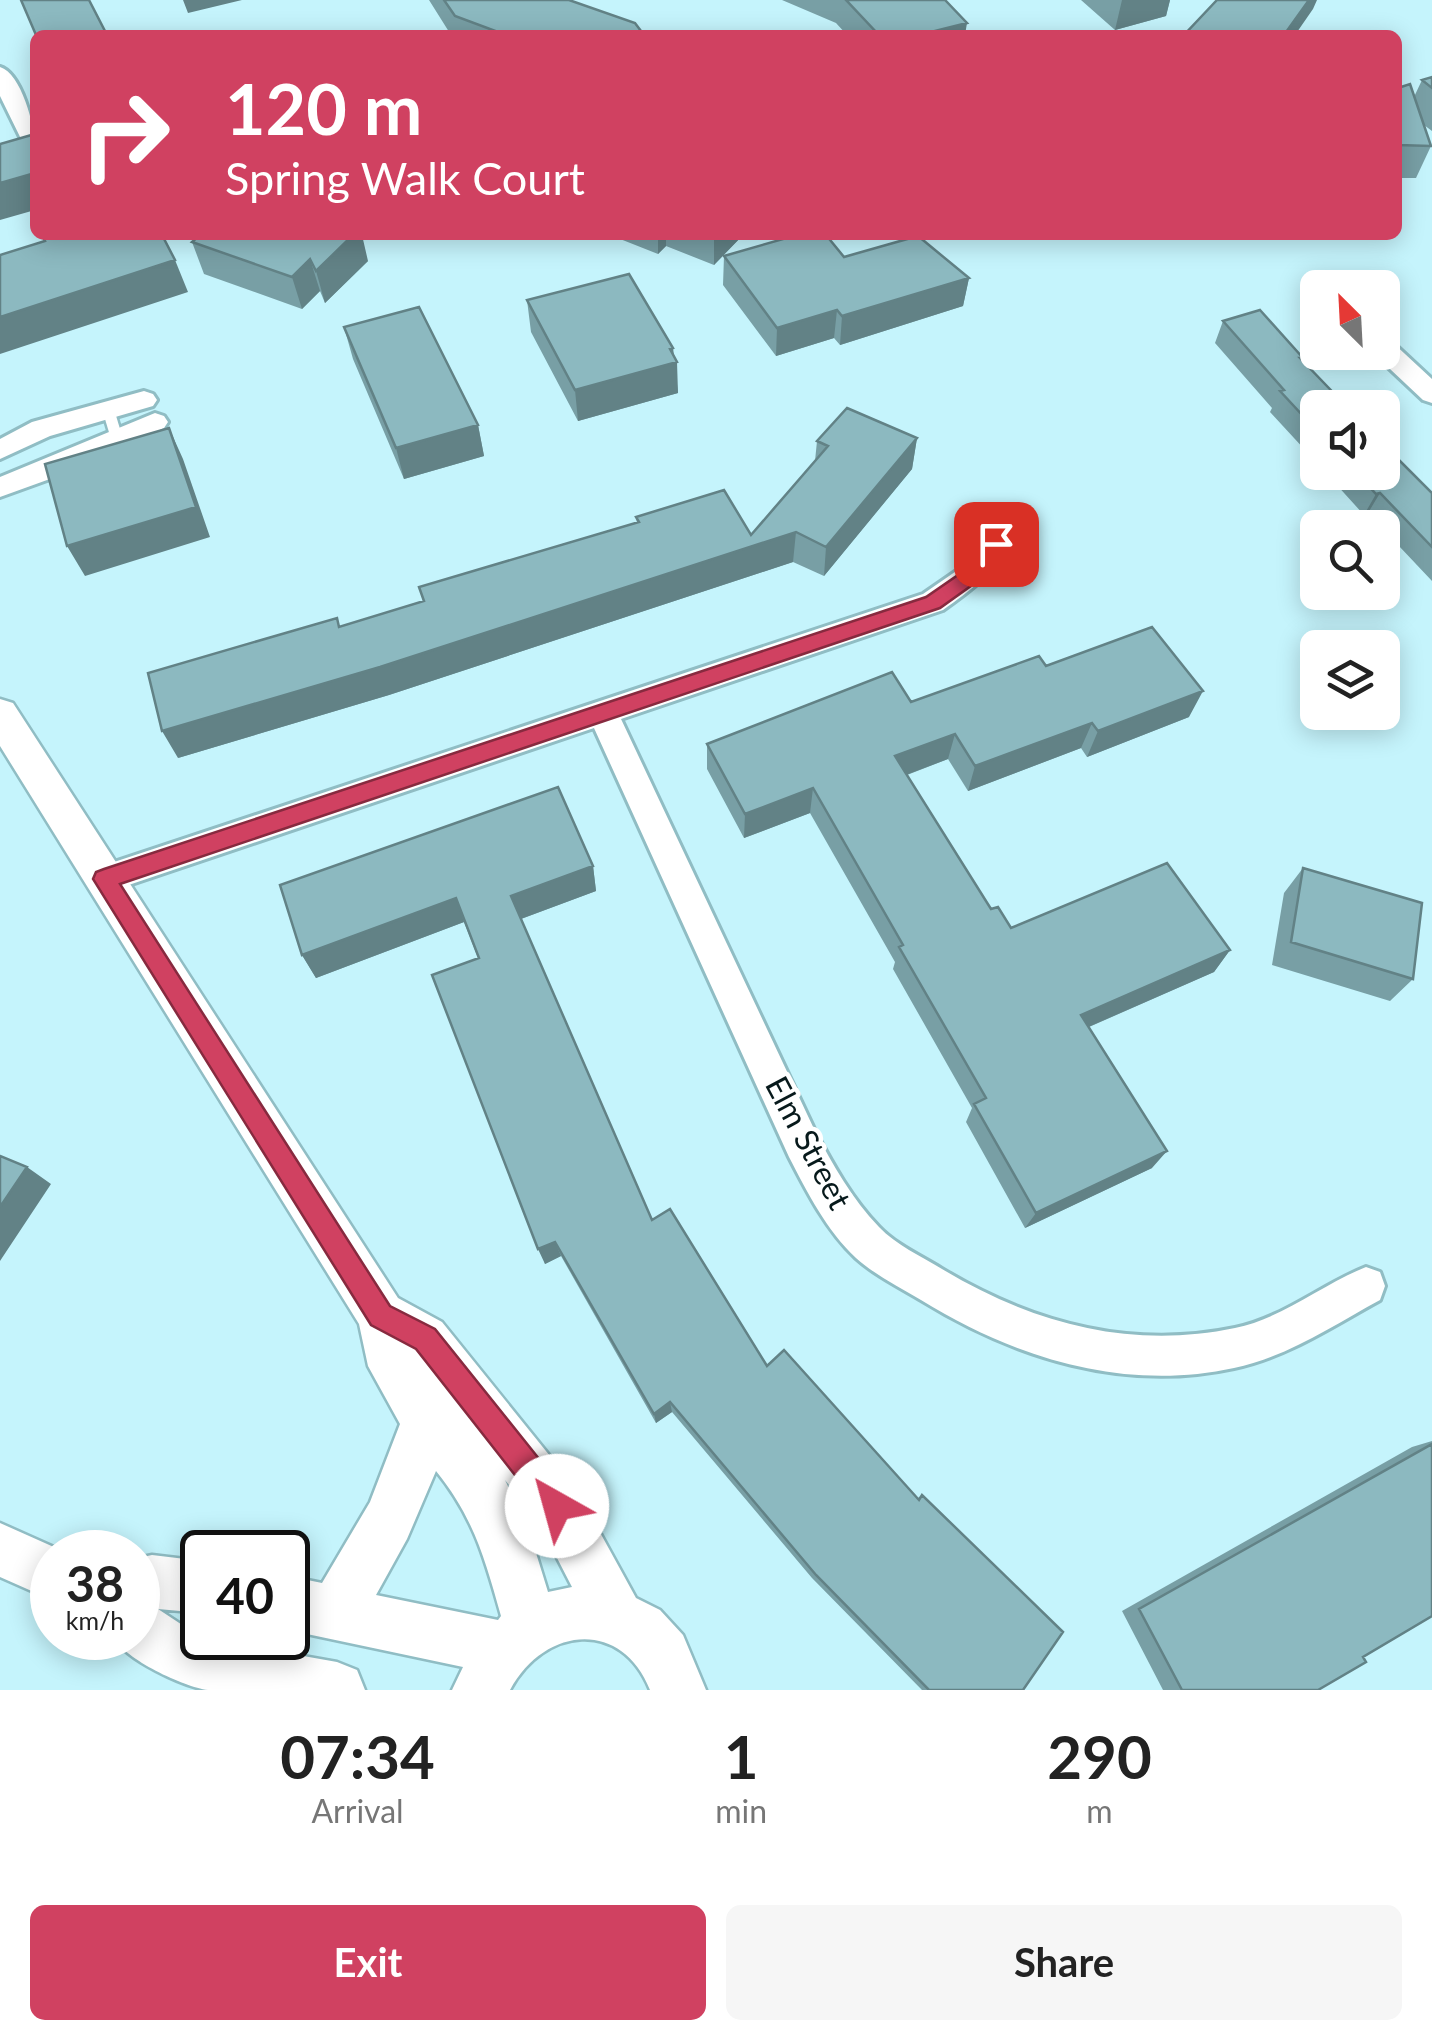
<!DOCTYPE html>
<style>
:root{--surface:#fff;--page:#f6f6f6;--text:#222;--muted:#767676;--accent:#d04161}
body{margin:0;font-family:Lato,sans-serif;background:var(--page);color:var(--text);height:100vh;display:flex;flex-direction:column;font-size:38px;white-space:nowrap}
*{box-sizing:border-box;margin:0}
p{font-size:32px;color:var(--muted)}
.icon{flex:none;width:55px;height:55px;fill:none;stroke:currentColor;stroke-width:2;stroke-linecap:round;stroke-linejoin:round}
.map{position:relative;height:1690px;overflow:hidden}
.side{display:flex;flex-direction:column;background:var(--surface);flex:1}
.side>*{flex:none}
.top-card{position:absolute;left:30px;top:30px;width:1372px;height:210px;border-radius:15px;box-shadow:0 5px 25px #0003;background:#d04161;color:#fff;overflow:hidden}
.needle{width:65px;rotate:336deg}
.controls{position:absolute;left:1300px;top:270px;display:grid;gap:20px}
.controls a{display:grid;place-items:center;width:100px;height:100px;border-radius:15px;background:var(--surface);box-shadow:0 5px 25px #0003;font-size:50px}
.speed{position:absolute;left:30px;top:1530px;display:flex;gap:20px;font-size:50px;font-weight:700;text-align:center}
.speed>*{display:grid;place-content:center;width:130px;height:130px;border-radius:50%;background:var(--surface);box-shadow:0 5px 25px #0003;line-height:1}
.speed small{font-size:25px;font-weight:400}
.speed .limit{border:5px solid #111;border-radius:15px;background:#fff;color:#111}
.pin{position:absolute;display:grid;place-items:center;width:85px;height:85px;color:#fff;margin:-42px;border-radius:20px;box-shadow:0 5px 15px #0006}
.me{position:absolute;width:110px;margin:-55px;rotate:322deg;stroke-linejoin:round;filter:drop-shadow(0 0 8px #0008)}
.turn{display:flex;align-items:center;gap:35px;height:210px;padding:0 30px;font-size:45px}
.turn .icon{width:130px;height:130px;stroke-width:2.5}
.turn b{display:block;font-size:70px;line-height:85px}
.eta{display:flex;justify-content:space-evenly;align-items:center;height:170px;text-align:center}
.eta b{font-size:60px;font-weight:700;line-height:70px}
.primary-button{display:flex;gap:20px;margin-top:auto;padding:20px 30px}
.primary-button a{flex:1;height:115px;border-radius:15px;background:var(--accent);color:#fff;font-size:40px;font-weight:700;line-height:115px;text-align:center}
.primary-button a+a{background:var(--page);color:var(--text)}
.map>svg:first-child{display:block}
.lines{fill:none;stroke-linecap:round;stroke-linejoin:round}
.service-casing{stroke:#90bdc4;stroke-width:5}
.minor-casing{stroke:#90bdc4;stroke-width:6}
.tertiary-casing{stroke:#90bdc4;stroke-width:5}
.service{fill:#fff;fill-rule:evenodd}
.minor{fill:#fff;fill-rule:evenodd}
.tertiary{fill:#fff;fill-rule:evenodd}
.wall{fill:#789fa5}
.shaded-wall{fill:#628286}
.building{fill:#8cb9c0;stroke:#628286;stroke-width:2.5}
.route{fill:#d04161;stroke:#872a3f;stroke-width:2.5}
.labels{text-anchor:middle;stroke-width:9;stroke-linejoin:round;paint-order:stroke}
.street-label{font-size:32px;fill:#07191b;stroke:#fff}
</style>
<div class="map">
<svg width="1432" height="1690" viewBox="0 0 1432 1690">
<rect width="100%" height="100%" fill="#c5f4fc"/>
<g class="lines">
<g class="service-casing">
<path id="service" d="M108 405 114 409 123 439 121 442H113L111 439 102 409Z"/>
</g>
<g class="minor-casing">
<path id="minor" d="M0 67C21 73 35 126 35 146L24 145 0 96Z
M1382 339 1391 341 1432 379V403L1423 400 1373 353 1382 352Z
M144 391 153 394 157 400 153 406 50 436 0 459V439L32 422Z
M155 413 164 416 168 422 164 428 72 471 0 497V477Z
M996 534 1006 537 1010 544C993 574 971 590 943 610L621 719 815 1131C833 1165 852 1199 879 1227 896 1245 921 1256 942 1269 1032 1323 1130 1350 1235 1328 1283 1318 1321 1285 1366 1267L1380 1272 1385 1286 1380 1300C1334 1325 1287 1357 1234 1368 1124 1392 1015 1358 921 1300 899 1287 875 1275 856 1258 827 1231 807 1192 789 1157L594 728 105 893 93 889 89 879 93 869 105 865 923 594 965 565 986 537Z"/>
</g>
<g class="tertiary-casing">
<path id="tertiary" d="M0 699 13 703 398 1298 442 1322 575 1487 636 1598 660 1610 683 1635 706 1690H650C621 1618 544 1627 510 1690H452L463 1667 288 1630V1576L322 1583 370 1502 400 1424 368 1366 359 1324 0 746ZM436 1471C474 1518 485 1559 501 1616L498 1620 376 1595 407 1539ZM505 1480 539 1523 572 1587 548 1592 528 1527Z
M0 1523 65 1552H52V1600L0 1577Z
M152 1555 202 1561V1613L158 1609 202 1638 337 1662 357 1670 365 1690C314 1690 258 1690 208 1690 184 1687 124 1659 115 1638H138V1558Z"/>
</g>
<use href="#service" class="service"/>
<use href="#minor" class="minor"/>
<use href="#tertiary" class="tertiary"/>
</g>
<path class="wall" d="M429 0H569L644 35H451Z
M782 0H945L965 35H847L836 23Z
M1081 0H1170L1166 16 1115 30Z
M1432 77V131L1424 125 1431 146 1416 178H1398V88L1414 97 1422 80Z
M610 235H743L714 265 666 246 658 254Z
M192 242 368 261 325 303 320 291 302 309 204 274Z
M724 256 844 257 969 278 963 306 840 345 834 338 776 356 723 285Z
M527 300 673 348 678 393 578 421 531 332Z
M1223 321 1303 358 1302 360 1318 408V464L1270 412 1272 408 1215 343Z
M344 327 478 425 484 456 404 479 353 359Z
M917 438 912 469 824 576 793 562 389 695 178 758 340 627 423 601 419 587 637 523 636 517 751 535 815 461 817 441Z
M1325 472H1382L1432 493V581L1382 528 1368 513 1364 515Z
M1046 666 1189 717 1087 757 1081 748 968 791 948 759 907 775 991 909 1011 928 1230 950 1214 972 1089 1027 1152 1168 1025 1228 966 1122 972 1108 893 969 895 962 810 813 744 838 707 769V744L911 702Z
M593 866 596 891 521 919 652 1220 767 1366 918 1498 922 1495 1023 1690H922L812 1578 672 1412 656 1423 561 1256 545 1264 478 958 464 922 316 978 302 955Z
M1303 868 1413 979 1390 1001 1272 965 1284 893Z
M1432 1441V1616L1363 1657 1318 1690H1163L1122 1611 1412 1447Z"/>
<path class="shaded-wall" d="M183 0H242L188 13Z
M1122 0H1170L1166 16 1115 30Z
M1309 0H1317L1313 9 1295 35H1284Z
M967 23 965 35H919Z
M35 173V210L0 220V183Z
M347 235H362L368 261 325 303 316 271Z
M658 235H666V246L658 254Z
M714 235H743L714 265Z
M310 259 320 291 302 309 292 277Z
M175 260 188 292 0 354V317Z
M969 278 963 306 840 345 842 316Z
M837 310 834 338 776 356 777 328Z
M673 348 674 362H677L678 393 578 421 575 390Z
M478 425 484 456 404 479 396 448Z
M169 428 183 459 210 537 85 576 67 546Z
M917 438 912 469 824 576 826 547Z
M1380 493 1368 513 1364 515 1376 494Z
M796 532 793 562 389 695 178 758 162 731Z
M1203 691 1189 717 1087 757 1098 731Z
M1092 723 1081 748 968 791 975 766Z
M955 734 948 759 890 781 895 756Z
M813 788 810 813 744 838 745 814Z
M593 866 596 891 518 920 511 896Z
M456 898 464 922 316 978 302 955Z
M1230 950 1214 972 1070 1035 1081 1015Z
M1167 1151 1152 1168 1025 1228 1036 1213Z
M27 1167 51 1184 0 1261V1207Z
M555 1242 561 1256 545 1264 538 1249Z
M670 1402 672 1412 656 1423 654 1414Z"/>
<path class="building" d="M21 0H89L107 35H36Z
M444 0H569L635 23 644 35H506L455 16Z
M846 0H945L967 23 919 35H879Z
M1217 0H1309L1284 35H1184Z
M1432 77V88L1422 80Z
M1410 84 1431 146 1398 145V88Z
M35 134V173L0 183V144Z
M42 235H162L175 260 0 317V255L45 241Z
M200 235H353L316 271 310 259 292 277 192 242Z
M797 235H826L844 257 918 236 969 278 842 316 837 310 777 328 724 256Z
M629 274 673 348 670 349 677 362 575 390 527 300Z
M419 307 478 425 396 448 344 327Z
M1260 310 1303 358H1300L1348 408H1318V432L1280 391 1284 390 1223 321Z
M847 408 917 438 826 547 796 532 380 667 162 731 148 673 337 618 339 627 424 601 419 587 639 522 636 517 724 490 751 535 828 446 817 441Z
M169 428 196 507 67 546 45 464Z
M1382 443 1432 493V547L1380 493 1376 494 1356 472H1382Z
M1152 627 1203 691 1098 731 1092 723 975 766 955 734 895 756 991 909 998 907 1011 928 1167 863 1230 950 1081 1015 1167 1151 1036 1213 974 1104 986 1098 899 947 903 945 813 788 745 814 707 744 892 672 911 702 1039 656 1046 666Z
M558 787 593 866 511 896 652 1220 670 1209 767 1366 784 1350 919 1500 922 1495 1063 1632 1023 1690H929L816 1575 670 1402 654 1414 555 1242 538 1249 432 975 479 958 456 898 302 955 280 885Z
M1303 868 1422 903 1413 979 1291 942Z
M0 1156 27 1167 0 1207Z
M1432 1444V1616L1363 1657 1366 1662 1318 1690H1182L1139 1609Z"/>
<path class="route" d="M996 536 1005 544 982 578 940 608 120 884 390 1306 435 1329 568 1495 572 1506 568 1516 557 1520 547 1516 416 1349 371 1325 93 879 96 872 104 869 926 597 968 568 989 538Z"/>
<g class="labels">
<g class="street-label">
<text transform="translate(808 1143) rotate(62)" y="11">Elm Street</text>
</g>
</g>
</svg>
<div class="controls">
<a><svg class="needle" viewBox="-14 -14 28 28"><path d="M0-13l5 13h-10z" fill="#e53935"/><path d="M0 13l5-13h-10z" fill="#767676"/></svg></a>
<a><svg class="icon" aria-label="sound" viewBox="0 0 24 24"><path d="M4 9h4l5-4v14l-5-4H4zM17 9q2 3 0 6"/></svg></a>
<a><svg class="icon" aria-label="search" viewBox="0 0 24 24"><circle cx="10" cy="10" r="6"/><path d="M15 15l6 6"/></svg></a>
<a><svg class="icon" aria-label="layers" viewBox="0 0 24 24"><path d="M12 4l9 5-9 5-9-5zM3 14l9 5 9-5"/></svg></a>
</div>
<div class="speed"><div>38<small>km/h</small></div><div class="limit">40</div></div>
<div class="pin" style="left:996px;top:544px;background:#d93025"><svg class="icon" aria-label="arrive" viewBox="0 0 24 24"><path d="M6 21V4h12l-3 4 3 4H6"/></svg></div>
<svg class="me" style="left:557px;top:1506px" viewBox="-20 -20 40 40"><circle r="19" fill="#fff"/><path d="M0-13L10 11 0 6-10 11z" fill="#d04161"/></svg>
<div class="top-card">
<div class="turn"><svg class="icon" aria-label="right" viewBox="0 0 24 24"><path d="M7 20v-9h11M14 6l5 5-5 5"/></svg><div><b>120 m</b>Spring Walk Court</div></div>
</div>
</div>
<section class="side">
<div class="eta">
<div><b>07:34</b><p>Arrival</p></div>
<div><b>1</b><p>min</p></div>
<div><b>290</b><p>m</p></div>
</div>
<div class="primary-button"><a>Exit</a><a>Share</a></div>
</section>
